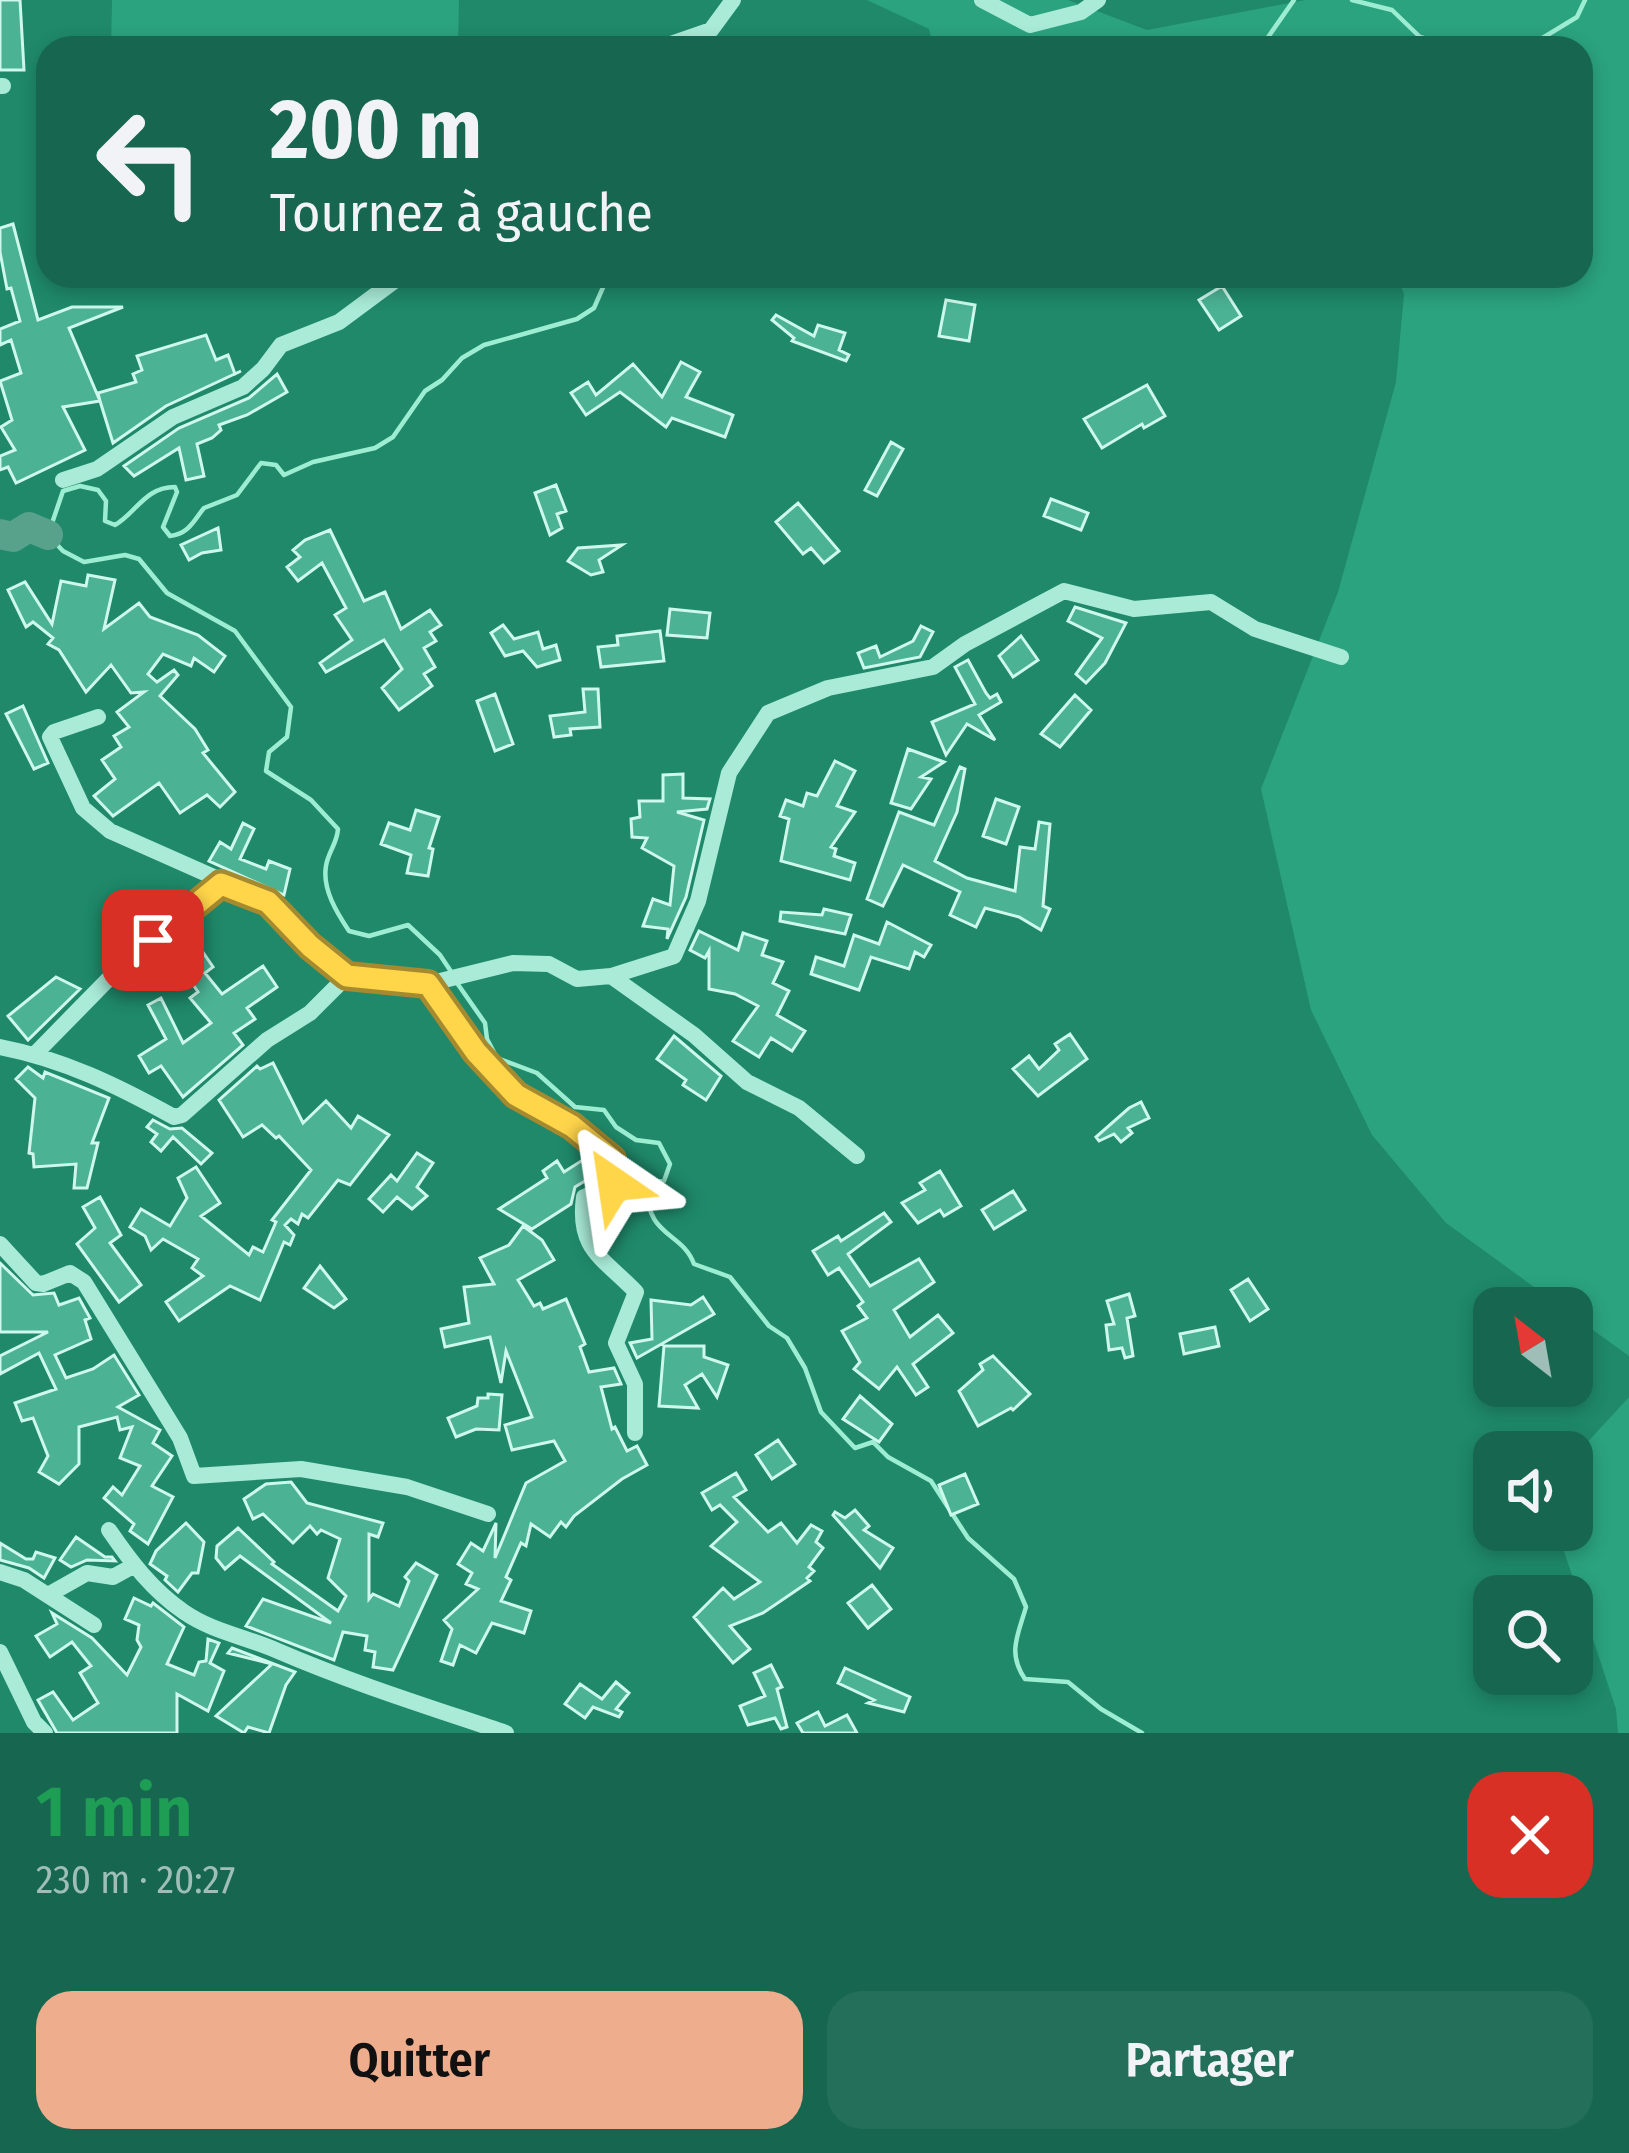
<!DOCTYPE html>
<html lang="fr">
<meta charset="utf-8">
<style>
:root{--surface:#176750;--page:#246f5a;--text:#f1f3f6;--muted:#9ebeb7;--accent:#eead8d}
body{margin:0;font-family:"Fira Sans Condensed",sans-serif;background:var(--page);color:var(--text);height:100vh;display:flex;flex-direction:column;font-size:45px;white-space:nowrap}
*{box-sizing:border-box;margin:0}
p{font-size:39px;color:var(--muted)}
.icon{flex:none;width:66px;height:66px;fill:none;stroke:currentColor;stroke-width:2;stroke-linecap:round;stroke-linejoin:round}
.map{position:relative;height:1733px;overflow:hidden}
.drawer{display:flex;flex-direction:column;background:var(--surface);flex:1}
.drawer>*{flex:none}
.top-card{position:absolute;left:36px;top:36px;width:1557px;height:252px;border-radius:36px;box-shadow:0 6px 18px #0003;background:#176750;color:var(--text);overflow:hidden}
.needle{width:78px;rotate:329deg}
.buttons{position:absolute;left:1473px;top:1287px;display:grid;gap:24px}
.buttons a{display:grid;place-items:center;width:120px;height:120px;border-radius:24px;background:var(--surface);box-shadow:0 6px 18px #0003;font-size:60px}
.pin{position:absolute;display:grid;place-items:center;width:102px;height:102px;color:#fff;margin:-51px;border-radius:24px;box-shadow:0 6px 18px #0006}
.me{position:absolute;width:132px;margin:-66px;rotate:328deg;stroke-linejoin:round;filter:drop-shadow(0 0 9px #0008)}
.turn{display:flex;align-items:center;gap:42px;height:252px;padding:0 36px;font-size:54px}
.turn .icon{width:156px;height:156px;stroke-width:2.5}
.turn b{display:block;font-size:84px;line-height:102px}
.round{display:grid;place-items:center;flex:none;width:126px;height:126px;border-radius:36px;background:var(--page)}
.headline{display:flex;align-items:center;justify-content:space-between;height:204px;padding:0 36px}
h1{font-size:72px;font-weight:600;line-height:90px;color:#1e9e55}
.action{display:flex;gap:24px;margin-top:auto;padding:24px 36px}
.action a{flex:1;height:138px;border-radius:36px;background:var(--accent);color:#111;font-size:48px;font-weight:600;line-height:138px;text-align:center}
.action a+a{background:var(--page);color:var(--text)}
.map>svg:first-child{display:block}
.green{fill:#2ba37e}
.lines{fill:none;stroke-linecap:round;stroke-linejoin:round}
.stream{stroke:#9dedd3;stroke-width:4.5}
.river{stroke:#58a28c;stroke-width:30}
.building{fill:#4bb294;stroke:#cef8eb;stroke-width:3}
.minor{stroke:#a9ebd7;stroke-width:16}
.route-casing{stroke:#a68a30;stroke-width:30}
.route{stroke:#ffd54a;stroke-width:21}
</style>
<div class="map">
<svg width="1629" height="1733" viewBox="0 0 1629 1733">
<rect width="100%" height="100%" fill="#1f896a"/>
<path class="green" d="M112 0H459L458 48H111Z
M867 0H1068L1147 30 1305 0H1629V1356L1572 1315V1308H1563L1446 1223 1372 1135 1311 1010 1261 789 1338 592 1396 382 1404 294 1397 276H1581V48H934L929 29Z
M1629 1397V1733H1618L1616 1709 1557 1530H1572V1459Z"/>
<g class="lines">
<path class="stream" d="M1352 0 1392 10 1420 37 1457 48
M1253 48 1266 40 1294 0
M1526 48 1577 17 1585 0
M452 973 440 955 408 925 369 936 349 931C337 913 322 889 326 866 328 852 337 844 338 829L311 800 266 771 269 752 287 737 291 707 235 631 167 593 139 559 125 555 84 562 63 551 48 535 63 491 80 486 98 490 106 501 105 521 115 525C136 513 145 487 175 487L177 492 163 527 170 536C189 534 194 520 204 508L237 495 261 463 276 465 284 475 313 462 375 448 393 437 425 391 442 380 462 358 484 345 577 319 594 308 608 276
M457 983 485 1023 487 1039 497 1058 537 1073 575 1107 604 1110 616 1127 636 1140 659 1143 670 1164 664 1181 652 1182 647 1186C646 1238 682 1231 694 1264L730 1277 769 1326 787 1338 805 1368 821 1412 855 1448 873 1442 888 1457 931 1481 968 1538 1014 1579 1026 1607C1018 1635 1007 1653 1025 1679L1068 1682 1101 1709 1142 1733"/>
<path class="river" d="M0 534 13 537 29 527 48 535"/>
</g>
<path class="building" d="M0 0H20L24 70H0Z
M13 224 38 320 72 307H123L69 328 100 401 98 393 136 382 133 374 142 370 137 356 206 335 216 360 228 355 235 374 241 371 166 406 113 443 100 401 63 407 85 450 16 483 8 467 0 470V456L15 450 1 427 12 420 0 381 21 373 11 340 0 345V329L20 321 11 288 7 289 0 252V228Z
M1222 286 1241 316 1219 330 1199 300Z
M946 300 975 305 969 341 939 336Z
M776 315 814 336 818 325 845 333 839 350 849 355 846 361 792 341 794 338 772 320Z
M681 362 700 372 686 397 733 415 725 437 672 418 666 427 620 392 586 415 571 393 588 382 596 395 633 364 662 397Z
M277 374 287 392 247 415 219 425 221 430 212 438 197 444 204 476 186 480 179 448 134 476 124 466 179 428 249 398Z
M1147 385 1165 416 1144 428 1142 424 1102 448 1084 419Z
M891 442 903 449 877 496 865 490Z
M556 485 566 511 557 514 562 528 550 535 535 493Z
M1051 499 1088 513 1081 530 1044 516Z
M798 503 839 551 824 563 811 548 803 554 776 522Z
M218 528 221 550 202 553 189 560 181 545Z
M330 530 364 601 385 592 401 629 430 610 441 625 430 632 436 641 424 648 435 667 424 674 432 686 399 710 382 688 402 669 384 640 326 672 320 663 352 640 335 615 346 608 322 563 298 581 287 567 300 557 293 550 305 540Z
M622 545 599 560 603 572 591 575 568 561 578 548Z
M88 575 115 580 104 629 139 603 150 617 198 635 225 656 214 672 194 658 191 666 163 654 148 674 157 682 174 670 178 675 160 696 195 729 208 750 203 753 235 792 220 807 207 795 180 813 159 783 113 816 94 796 115 779 102 760 121 747 114 736 129 727 117 712 144 692 131 693 111 665 86 692 59 650 48 644 53 638 33 622 26 627 8 590 25 582 52 624 61 581 86 586Z
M1075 607 1126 623 1105 663 1086 683 1076 674 1102 638 1068 621Z
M670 609 710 613 707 638 667 635Z
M503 625 514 639 538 632 543 649 556 645 560 660 537 667 523 651 505 656 491 633Z
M921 626 933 632 920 657 864 668 858 653 876 646 880 657 913 641Z
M660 631 664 661 601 667 598 647 618 645 617 636Z
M1021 636 1038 660 1013 677 999 656Z
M968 660 986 693 990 698 997 694 1001 702 979 715 995 740 967 724 946 755 932 722 975 704 955 667Z
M583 689H598L600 727 570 729 571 735 554 737 550 716 585 712Z
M495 694 513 744 495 751 477 701Z
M1075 695 1091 710 1060 747 1041 734Z
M23 706 48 763 34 769 6 714Z
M908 749 944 762 921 777 931 779 911 809 891 803Z
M835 761 855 771 837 806 855 812 831 847 836 849 834 856 855 863 850 880 781 861 789 819 780 816 786 800 803 806 807 793 817 796Z
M960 767 965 769 957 812 935 861 967 878 1015 891 1020 847 1035 849 1039 822 1050 824 1043 906 1050 909 1041 930 1019 917 985 908 976 927 950 915 960 892 903 865 883 906 867 899 899 812 934 825Z
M683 774V798L710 799 707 809 677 812 704 820 686 897 667 939 668 929 643 926 653 899 670 905 674 866 642 848 647 838 632 837 631 819 640 817 639 801H663V775Z
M996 799 1019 807 1006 844 983 836Z
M416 810 439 817 429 848 433 849 428 876 407 873 411 855 381 844 389 823 410 830Z
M243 823 254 829 240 859 266 869 269 861 290 869 284 895 209 861 220 842 231 849Z
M824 909 851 915 845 934 780 921 781 912 822 915Z
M887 922 931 945 924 957 915 952 909 969 871 957 859 990 811 974 816 957 844 966 854 935 879 944Z
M699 931 738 950 743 933 767 941 762 955 783 962 773 983 789 991 777 1015 805 1031 792 1051 771 1038 759 1057 733 1041 758 1006 735 994 709 989V951L705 958 690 950Z
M182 932 193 948 198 945 213 967 205 973 222 994 263 966 277 987 247 1008 255 1019 234 1033 243 1045 183 1097 161 1066 149 1073 139 1056 166 1039 148 1005 161 998 183 1043 211 1023 190 998 198 992 174 957 160 966 151 956Z
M56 977 80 989 28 1040 8 1016Z
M1070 1034 1087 1059 1038 1096 1013 1069 1029 1056 1039 1069 1059 1050 1055 1044Z
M674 1036 721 1076 706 1100 683 1085 686 1080 657 1059Z
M273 1063 303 1123 326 1101 351 1128 358 1116 389 1135 350 1185 338 1180 308 1218 302 1214 298 1224 291 1219 285 1225 294 1235 290 1245 284 1242 260 1300 230 1286 179 1321 166 1302 203 1276 192 1268 198 1259 163 1239 151 1250 145 1236 130 1227 141 1209 170 1226 187 1198 178 1178 196 1167 220 1203 201 1216 249 1255 253 1247 263 1252 276 1222 272 1220 311 1170 279 1136 276 1138 262 1125 243 1137 219 1100 257 1066 260 1069Z
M28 1067 43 1078 45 1072 109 1098 92 1143H98L87 1188H74L76 1164 34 1167 33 1154 29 1153 35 1098 16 1079Z
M1141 1102 1149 1118 1128 1128 1132 1133 1121 1142 1114 1134 1099 1141 1096 1137 1129 1108Z
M153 1120 170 1129 182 1128 212 1153 201 1164 173 1137 161 1151 151 1142 157 1134 147 1127Z
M417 1153 433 1163 417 1187 427 1196 412 1209 397 1197 383 1212 369 1199 391 1175 397 1181Z
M589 1156 600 1165V1172L575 1187 571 1204 532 1229 499 1209 547 1178 543 1171 557 1161 564 1172Z
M940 1171 961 1206 944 1216 940 1210 918 1223 902 1203 925 1190 920 1183Z
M1013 1191 1025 1210 994 1229 982 1210Z
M100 1197 121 1235 110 1243 141 1285 119 1302 77 1244 95 1228 83 1207Z
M884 1213 891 1222 848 1254 870 1286 919 1259 934 1282 894 1310 910 1337 938 1315 953 1333 913 1364 928 1387 916 1395 897 1367 879 1389 854 1369 860 1362 842 1331 867 1318 858 1306 863 1302 839 1268 828 1275 813 1251 838 1236 841 1241Z
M523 1226 542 1240 554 1260 518 1280 534 1306 540 1303 543 1309 566 1299 585 1344 580 1347 589 1372 614 1368 621 1384 601 1387 612 1429 615 1427 627 1451 637 1446 647 1465 622 1479 574 1516 566 1527 561 1522 550 1537 531 1524 526 1546 521 1543 506 1577 511 1580 501 1601 531 1611 524 1633 492 1623 476 1653 460 1645 453 1665 441 1661 452 1629 444 1620 478 1589 466 1584 472 1573 458 1564 471 1543 483 1551 496 1523 495 1558 526 1483 565 1461 554 1441 512 1450 505 1425 532 1417 506 1351 501 1383 490 1337 445 1347 441 1329 469 1323 464 1287 494 1284 480 1258 509 1245Z
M0 1263 33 1295 54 1293 59 1305 79 1298 90 1318 85 1320 91 1339 55 1355 66 1378 93 1369 114 1355 139 1395 118 1407 160 1430 153 1443 172 1456 152 1486 173 1497 148 1544 130 1531 134 1524 104 1498 113 1487 122 1495 140 1466 120 1458 132 1427 120 1430 117 1417 79 1427V1464L59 1484 39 1472 48 1456 33 1418 22 1421 15 1403 56 1389 39 1353 0 1374V1356L48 1332H0Z
M320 1266 346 1299 334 1308 304 1288Z
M1248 1279 1268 1309 1250 1321 1231 1290Z
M1129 1294 1135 1316 1127 1318 1133 1356 1125 1358 1122 1348 1109 1350 1106 1325 1114 1324 1107 1301Z
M703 1297 714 1314 637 1358 630 1343 652 1339 651 1300 691 1305Z
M1215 1327 1219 1346 1184 1354 1180 1334Z
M664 1346H704V1357L728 1365 717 1397 702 1374 685 1385 698 1408 659 1406Z
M993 1356 1030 1394 1013 1410 1011 1408 978 1426 959 1391 983 1370 980 1364Z
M488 1394 502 1395 499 1430 476 1429 456 1437 448 1418 477 1406 478 1398H488Z
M860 1396 892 1424 879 1442 843 1419Z
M778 1440 795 1464 772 1479 756 1455Z
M736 1473 746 1490 734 1497 768 1532 781 1523 797 1543 811 1525 822 1531 816 1542 823 1548 809 1567 814 1571 807 1578 810 1581 763 1613 730 1626 750 1649 733 1663 694 1617 723 1588 734 1599 760 1582 711 1546 737 1522 720 1505 712 1510 702 1493Z
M965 1474 978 1504 951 1515 939 1485Z
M291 1482 307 1503 383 1523 378 1537 369 1534V1599L373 1594 399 1606 409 1581 405 1577 416 1563 437 1575 393 1670 373 1667 375 1652 365 1650 367 1636 343 1632 334 1660 246 1626 263 1599 331 1623 240 1556 225 1569 216 1558 217 1546 238 1528 274 1562 272 1564 338 1611 346 1596 328 1578 340 1539 321 1530 317 1534 310 1526 293 1543 263 1514 253 1519 244 1499 266 1484Z
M855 1510 869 1526 864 1530 893 1548 880 1568 833 1515 835 1512 845 1518Z
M186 1523 204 1542 198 1573H192L178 1592 165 1580 167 1576 150 1564 156 1551Z
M76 1537 105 1557H112L115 1561 87 1560 71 1567 60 1560Z
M0 1543 26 1559H33L36 1552 55 1558 44 1578 29 1568 0 1560Z
M872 1585 891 1609 868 1628 848 1603Z
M134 1598 151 1606 153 1603 184 1627 167 1664 194 1675 199 1662 206 1661 208 1639 219 1643 210 1663 224 1671 208 1711 177 1694V1733H57L38 1700 53 1692 73 1720 98 1703 80 1673 91 1666 72 1642 50 1657 36 1636 57 1624 52 1613 92 1638 127 1675 141 1647 137 1640 139 1625 125 1619Z
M232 1648 295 1672 286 1685 269 1733 248 1727 244 1733 216 1716 272 1664 228 1653Z
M771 1665 782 1687 777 1689 787 1727 781 1729 775 1718 748 1725 740 1706 765 1696 754 1673Z
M845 1668 910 1697 904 1712 868 1703 874 1700 838 1683Z
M616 1682 629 1693 616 1709 622 1712 619 1717 593 1707 585 1718 565 1704 580 1684 602 1699Z
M818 1712 825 1726 847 1715 857 1733H803L797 1723Z"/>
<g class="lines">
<path class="minor" d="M982 0 1030 25 1081 12 1098 0
M659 48 711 30 733 0
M0 86H3
M63 480 97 469 173 417 243 387 263 369 281 345 339 322 401 276
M98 717 54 732 50 737 83 808 110 831 268 901 310 946 347 976 428 984 513 963 549 964 577 979 611 976 674 956 698 901 729 773 768 713 828 688 933 667 965 644 1064 591 1134 609 1211 602 1255 629 1341 657
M611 976 694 1035 747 1082 799 1108 857 1156
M428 984 476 1052 516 1095 572 1126 612 1159 614 1184 584 1197C577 1249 602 1257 636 1292L616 1343 635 1384V1433
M0 1047C63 1059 118 1086 174 1117L182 1115 267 1040 310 1013 347 976
M35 1054 132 955 221 884
M0 1244 36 1283 43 1284 70 1273 84 1282 180 1438 194 1476 301 1469 407 1487 488 1514
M109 1530C131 1562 152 1590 184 1612 213 1632 247 1637 278 1651 352 1683 429 1707 506 1733
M0 1572 24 1580 94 1625
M48 1595 87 1573 113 1577 133 1566
M0 1652 34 1722 45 1733"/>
</g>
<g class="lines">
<g class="route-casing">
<path id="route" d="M153 940 221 884 268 902 310 946 347 976 428 984 476 1052 516 1095 572 1126 612 1159 614 1184"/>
</g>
<use href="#route" class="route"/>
</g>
</svg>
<div class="buttons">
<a><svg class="needle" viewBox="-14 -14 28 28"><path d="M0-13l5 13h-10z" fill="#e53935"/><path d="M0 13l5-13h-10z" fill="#9ebeb7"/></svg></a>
<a><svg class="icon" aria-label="sound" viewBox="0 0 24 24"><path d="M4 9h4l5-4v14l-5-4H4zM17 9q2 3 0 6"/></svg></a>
<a><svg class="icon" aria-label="search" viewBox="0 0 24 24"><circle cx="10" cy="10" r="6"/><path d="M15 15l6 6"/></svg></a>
</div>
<div class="pin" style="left:153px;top:940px;background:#d93025"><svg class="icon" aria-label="arrive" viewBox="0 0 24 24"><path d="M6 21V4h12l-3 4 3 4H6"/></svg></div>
<svg class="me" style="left:614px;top:1184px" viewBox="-20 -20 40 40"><path d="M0-17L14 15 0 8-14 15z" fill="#ffd54a" stroke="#fff" stroke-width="4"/></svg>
<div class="top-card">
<div class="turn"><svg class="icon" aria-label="left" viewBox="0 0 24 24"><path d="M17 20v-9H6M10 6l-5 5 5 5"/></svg><div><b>200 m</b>Tournez à gauche</div></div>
</div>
</div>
<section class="drawer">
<div class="headline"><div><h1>1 min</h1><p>230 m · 20:27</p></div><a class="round" style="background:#d93025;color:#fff"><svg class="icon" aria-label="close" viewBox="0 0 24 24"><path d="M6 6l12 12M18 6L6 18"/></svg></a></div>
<div class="action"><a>Quitter</a><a>Partager</a></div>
</section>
